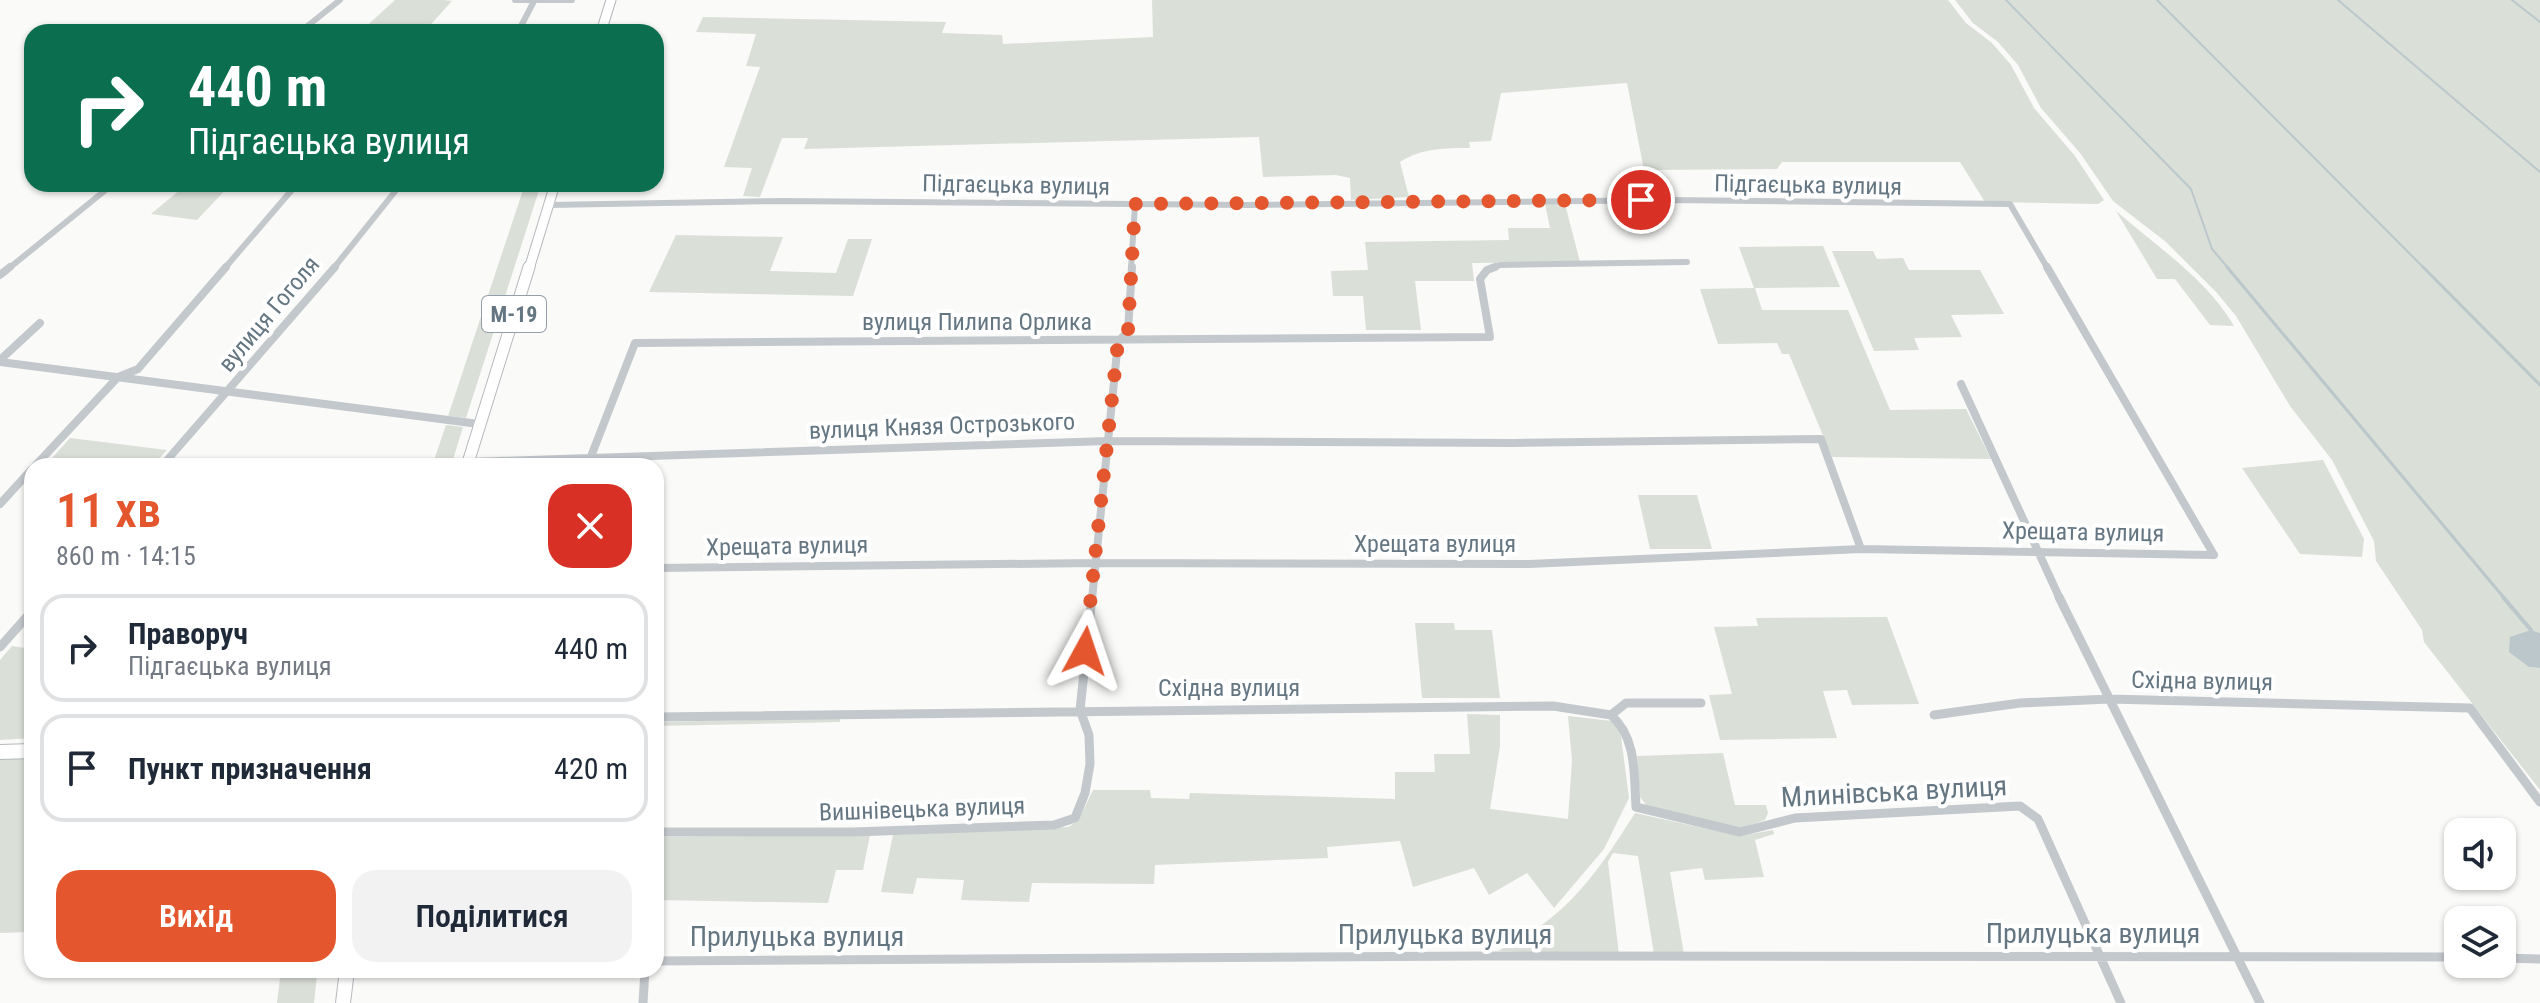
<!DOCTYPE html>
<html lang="uk">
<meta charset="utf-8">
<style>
:root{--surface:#fff;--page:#f2f2f3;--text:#1f2937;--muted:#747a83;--line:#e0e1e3;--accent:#e4572e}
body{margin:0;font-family:"Roboto Condensed",sans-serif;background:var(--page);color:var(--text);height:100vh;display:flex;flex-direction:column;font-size:30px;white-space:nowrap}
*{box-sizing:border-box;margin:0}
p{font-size:26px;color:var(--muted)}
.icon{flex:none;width:44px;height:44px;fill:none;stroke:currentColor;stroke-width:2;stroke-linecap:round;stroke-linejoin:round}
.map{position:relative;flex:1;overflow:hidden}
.sheet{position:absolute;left:24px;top:458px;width:640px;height:520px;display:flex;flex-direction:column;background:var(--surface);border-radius:24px;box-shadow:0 2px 6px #0004}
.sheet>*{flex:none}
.top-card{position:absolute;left:24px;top:24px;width:640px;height:168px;border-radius:24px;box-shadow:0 2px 6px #0004;background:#0b6e4f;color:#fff;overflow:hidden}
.fabs{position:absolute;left:2444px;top:818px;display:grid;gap:16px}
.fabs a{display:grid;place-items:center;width:72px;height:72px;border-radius:16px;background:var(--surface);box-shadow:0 2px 6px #0004;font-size:40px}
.pin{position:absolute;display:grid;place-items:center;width:68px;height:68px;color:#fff;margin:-34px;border:4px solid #fff;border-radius:50%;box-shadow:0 2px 8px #0007}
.me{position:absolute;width:88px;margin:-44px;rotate:5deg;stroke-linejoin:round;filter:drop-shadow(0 0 6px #0008)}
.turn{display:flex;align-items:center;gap:28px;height:168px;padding:0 32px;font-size:36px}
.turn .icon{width:104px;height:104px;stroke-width:2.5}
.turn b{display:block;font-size:56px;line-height:68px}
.round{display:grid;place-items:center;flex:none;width:84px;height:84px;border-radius:24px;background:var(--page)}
.overview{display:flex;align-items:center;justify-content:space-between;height:136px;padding:0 32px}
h1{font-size:48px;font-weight:600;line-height:60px;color:var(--accent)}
.button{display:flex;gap:16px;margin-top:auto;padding:16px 32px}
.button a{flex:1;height:92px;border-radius:24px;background:var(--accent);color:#fff;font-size:32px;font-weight:600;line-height:92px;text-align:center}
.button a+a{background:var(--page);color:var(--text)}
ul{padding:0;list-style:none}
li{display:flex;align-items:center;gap:24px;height:108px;margin:0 16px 12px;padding:0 16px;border:4px solid var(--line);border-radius:24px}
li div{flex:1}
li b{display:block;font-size:30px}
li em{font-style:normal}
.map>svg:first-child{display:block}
.green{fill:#dadfd7}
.water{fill:#bbc7cb}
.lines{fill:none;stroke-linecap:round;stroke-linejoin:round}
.stream-far2{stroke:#bbc7cb;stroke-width:2}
.stream-far1{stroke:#bbc7cb;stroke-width:3}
.stream{stroke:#bbc7cb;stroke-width:4}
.primary-casing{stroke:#b5babe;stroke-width:16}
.trunk-far2-casing{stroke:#b4b9bd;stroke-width:11}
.trunk-far1-casing{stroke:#b4b9bd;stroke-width:13}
.trunk-casing{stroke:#b4b9bd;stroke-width:16}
.minor-far2{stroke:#c3c8cc;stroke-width:6}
.minor-far1{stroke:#c3c8cc;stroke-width:8}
.minor{stroke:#c3c8cc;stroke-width:9}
.primary{stroke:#fff;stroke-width:14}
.trunk-far2{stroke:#fff;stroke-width:9}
.trunk-far1{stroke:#fff;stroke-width:11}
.trunk{stroke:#fff;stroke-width:14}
.route{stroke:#e4572e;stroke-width:14;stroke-dasharray:0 25.2}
.labels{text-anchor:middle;stroke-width:8;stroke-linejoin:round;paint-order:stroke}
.shield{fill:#fff;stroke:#939fa8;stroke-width:2}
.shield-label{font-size:22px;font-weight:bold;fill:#657683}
.street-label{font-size:24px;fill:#657683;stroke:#fff}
.near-street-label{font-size:28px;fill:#657683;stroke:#fff}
</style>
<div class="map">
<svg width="2540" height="1003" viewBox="0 0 2540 1003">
<rect width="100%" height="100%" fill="#fafaf8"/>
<path class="green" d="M395 0H444L452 1 424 32H360Z
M1152 0H1948L1966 23 1992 43 2011 65 2034 108 2075 156 2104 200 2098 204 1985 202 1960 162H1782L1777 169 1644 170 1627 83 1501 93 1491 141 1469 142 1470 148C1446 148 1421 148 1400 162L1409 197 1351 200 1350 178 1336 175 1263 177 1259 137 804 149 808 138H782L760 197 743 196 752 168 724 167 760 67 746 66 756 34 696 32 703 17 946 22 942 33 1002 35 1003 44 1153 37Z
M1955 0H2540V633L2531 630 2529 667 2540 668V790L2424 642 2422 630 2376 561 2374 541 2332 460 2290 406 2236 316 2217 293 2166 242 2113 201 2080 153 2041 108 2018 65 1998 42 1973 23Z
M187 184H231L197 220 151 214Z
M525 184H541L466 418 448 416Z
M1545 204H1565L1580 262 1472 263 1474 281H1415L1421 330H1366L1363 296H1333L1331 271 1368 270 1365 242 1509 240 1508 228H1550Z
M2116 211C2157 247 2206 278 2234 326L2210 325 2175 279H2157Z
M676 235 783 237 770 271 836 273 848 239H872L853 296 649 292Z
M1823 246 1840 287 1755 288 1762 310H1848L1890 410 1966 409 1991 459 1832 457 1789 354H1782L1777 343 1718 344 1700 289 1754 288 1739 247Z
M1832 251H1873L1877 259 1903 258 1909 270H1980L2004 314 1951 315 1962 337 1914 338 1919 350 1874 351Z
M446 425 463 427 451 466H432Z
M70 438 167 450 152 466H118L52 458Z
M2323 460 2364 539 2362 557 2300 554 2242 468Z
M1638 495H1697L1712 549H1650Z
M1887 617 1919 704 1852 705 1847 690 1823 691 1837 738 1720 740 1709 695 1732 694 1714 627 1758 626 1756 618Z
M1415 623H1454L1455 630H1492L1500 698H1422Z
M12 646 32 649V724L29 728H32V738L0 740V660Z
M1467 714 1500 715V746L1490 809 1568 819 1572 760 1568 716 1612 721 1620 729 1629 798 1604 849 1554 908 1527 873 1489 895 1474 868 1413 887 1400 841 1327 847 1328 858 1155 865 1154 884 1032 883 1029 902 961 900 964 880 917 878 913 894 881 892 893 835 1068 827 1078 821 1093 790H1150L1151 798 1189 799 1190 793 1395 799V772H1435L1434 754H1470Z
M840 718V722L656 726V722Z
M1723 753 1735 805H1766L1768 813 1765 820 1739 829 1646 805 1640 797 1637 756Z
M32 757V932L0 933V758Z
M1635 813 1740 836 1773 830 1774 834 1755 840 1764 877 1705 880 1702 868 1670 872 1684 954H1654L1638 856 1613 853 1608 862 1619 955 1498 951C1567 918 1595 876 1635 813Z
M870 835 863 870H836L828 903 656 900V837Z
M281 970H309V977L317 975 314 1003H277Z"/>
<path class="water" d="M2531 630 2540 633V668L2529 667 2509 652 2510 637Z"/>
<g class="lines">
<path class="stream-far2" d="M2006 0 2191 189 2212 249 2229 269
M2157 0 2425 269
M2338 0 2540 172
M2512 0 2540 22"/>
<path class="stream-far1" d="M2227 267 2505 599
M2423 267 2540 385"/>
<path class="stream" d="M2503 597 2531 630"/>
<g class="primary-casing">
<path id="primary" d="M343 1003 347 970"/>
</g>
<g class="trunk-far2-casing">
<path id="trunk-far2" d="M601 32 611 0
M529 269 555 184"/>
</g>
<g class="trunk-far1-casing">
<path id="trunk-far1" d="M467 466 529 267"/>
</g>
<g class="trunk-casing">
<path id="trunk" d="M0 752 32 751"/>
</g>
<path class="minor-far2" d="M515 0H572
M300 32 340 0
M518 32 534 1
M548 205 782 201 1246 205 1669 200 2010 204 2048 269
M8 269 113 184
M224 269 297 184
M333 269 401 184
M1131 269 1135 204
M1490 269 1500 265 1687 262"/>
<path class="minor-far1" d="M2047 267 2214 555
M0 275 10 267
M0 360 40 323
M0 362 479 424
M1961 384 2060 599
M590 459 635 343 1490 337 1480 279 1487 270 1495 267
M468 462 1107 441 1513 443 1821 439 1861 549
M35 466 118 377 138 369 226 267
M162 466 335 267
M0 504 32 469
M656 568 1093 563 1529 564 1861 549 2214 555
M1092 599 1118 342 1128 331 1132 267"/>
<path class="minor" d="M2059 597 2260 1003
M0 647 32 611
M1611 715C1637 738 1634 775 1636 807L1740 832 1795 818 2020 806 2038 819 2121 1003
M1934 715 2020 703 2109 699 2470 708 2540 802
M656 717 1553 706 1611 715 1626 703H1701
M656 832H853L1054 825 1075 818 1085 793 1090 764 1089 735 1080 710 1092 597
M2502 958 2540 959
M656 961 1480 956 2458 957
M643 1003 645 970"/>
<use href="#primary" class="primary"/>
<use href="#trunk-far2" class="trunk-far2"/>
<use href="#trunk-far1" class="trunk-far1"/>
<use href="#trunk" class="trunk"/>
</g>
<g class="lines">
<path class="route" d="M1085 651 1118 342 1128 331 1135 204 1641 200"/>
</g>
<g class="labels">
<rect class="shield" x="482" y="296" width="64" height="36" rx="6"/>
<g class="shield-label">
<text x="514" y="322">М-19</text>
</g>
<g class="street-label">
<text transform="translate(1016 185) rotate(1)" y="8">Підгаєцька вулиця</text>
<text transform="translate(1808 185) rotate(1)" y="8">Підгаєцька вулиця</text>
<text transform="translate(269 314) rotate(-50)" y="8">вулиця Гоголя</text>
<text x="977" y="330">вулиця Пилипа Орлика</text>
<text transform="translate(942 426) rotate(-2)" y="8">вулиця Князя Острозького</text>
<text transform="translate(2083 532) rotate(1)" y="8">Хрещата вулиця</text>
<text x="1435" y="552">Хрещата вулиця</text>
<text transform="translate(787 546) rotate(-1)" y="8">Хрещата вулиця</text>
<text transform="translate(2202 681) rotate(1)" y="8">Східна вулиця</text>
<text x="1229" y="696">Східна вулиця</text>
<text transform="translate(922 809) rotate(-2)" y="8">Вишнівецька вулиця</text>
</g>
<g class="near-street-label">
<text transform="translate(1894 791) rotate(-3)" y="10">Млинівська вулиця</text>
<text x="2093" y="943">Прилуцька вулиця</text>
<text x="1445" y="944">Прилуцька вулиця</text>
<text x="797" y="946">Прилуцька вулиця</text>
</g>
</g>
</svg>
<div class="fabs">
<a><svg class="icon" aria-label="sound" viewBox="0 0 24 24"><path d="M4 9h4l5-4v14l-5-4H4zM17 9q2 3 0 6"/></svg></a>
<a><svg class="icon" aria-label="layers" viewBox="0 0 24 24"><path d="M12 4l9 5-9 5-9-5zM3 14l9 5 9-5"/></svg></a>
</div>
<div class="pin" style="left:1641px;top:200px;background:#d93025"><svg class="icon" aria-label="arrive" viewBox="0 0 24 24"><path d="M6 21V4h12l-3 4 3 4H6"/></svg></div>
<svg class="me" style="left:1085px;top:651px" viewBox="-20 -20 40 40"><path d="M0-17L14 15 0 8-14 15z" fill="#e4572e" stroke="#fff" stroke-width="4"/></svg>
<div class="top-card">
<div class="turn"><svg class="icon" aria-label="right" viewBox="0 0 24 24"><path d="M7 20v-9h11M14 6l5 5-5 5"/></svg><div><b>440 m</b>Підгаєцька вулиця</div></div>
</div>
<section class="sheet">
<div class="overview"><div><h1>11 хв</h1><p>860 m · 14:15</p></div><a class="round" style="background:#d93025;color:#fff"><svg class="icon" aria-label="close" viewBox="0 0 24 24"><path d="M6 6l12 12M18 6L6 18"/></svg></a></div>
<ul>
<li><svg class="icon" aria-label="right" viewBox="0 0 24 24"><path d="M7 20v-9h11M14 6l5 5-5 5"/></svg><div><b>Праворуч</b><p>Підгаєцька вулиця</p></div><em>440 m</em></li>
<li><svg class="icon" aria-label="arrive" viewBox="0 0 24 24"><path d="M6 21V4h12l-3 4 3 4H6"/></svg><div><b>Пункт призначення</b></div><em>420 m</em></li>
</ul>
<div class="button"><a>Вихід</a><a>Поділитися</a></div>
</section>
</div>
